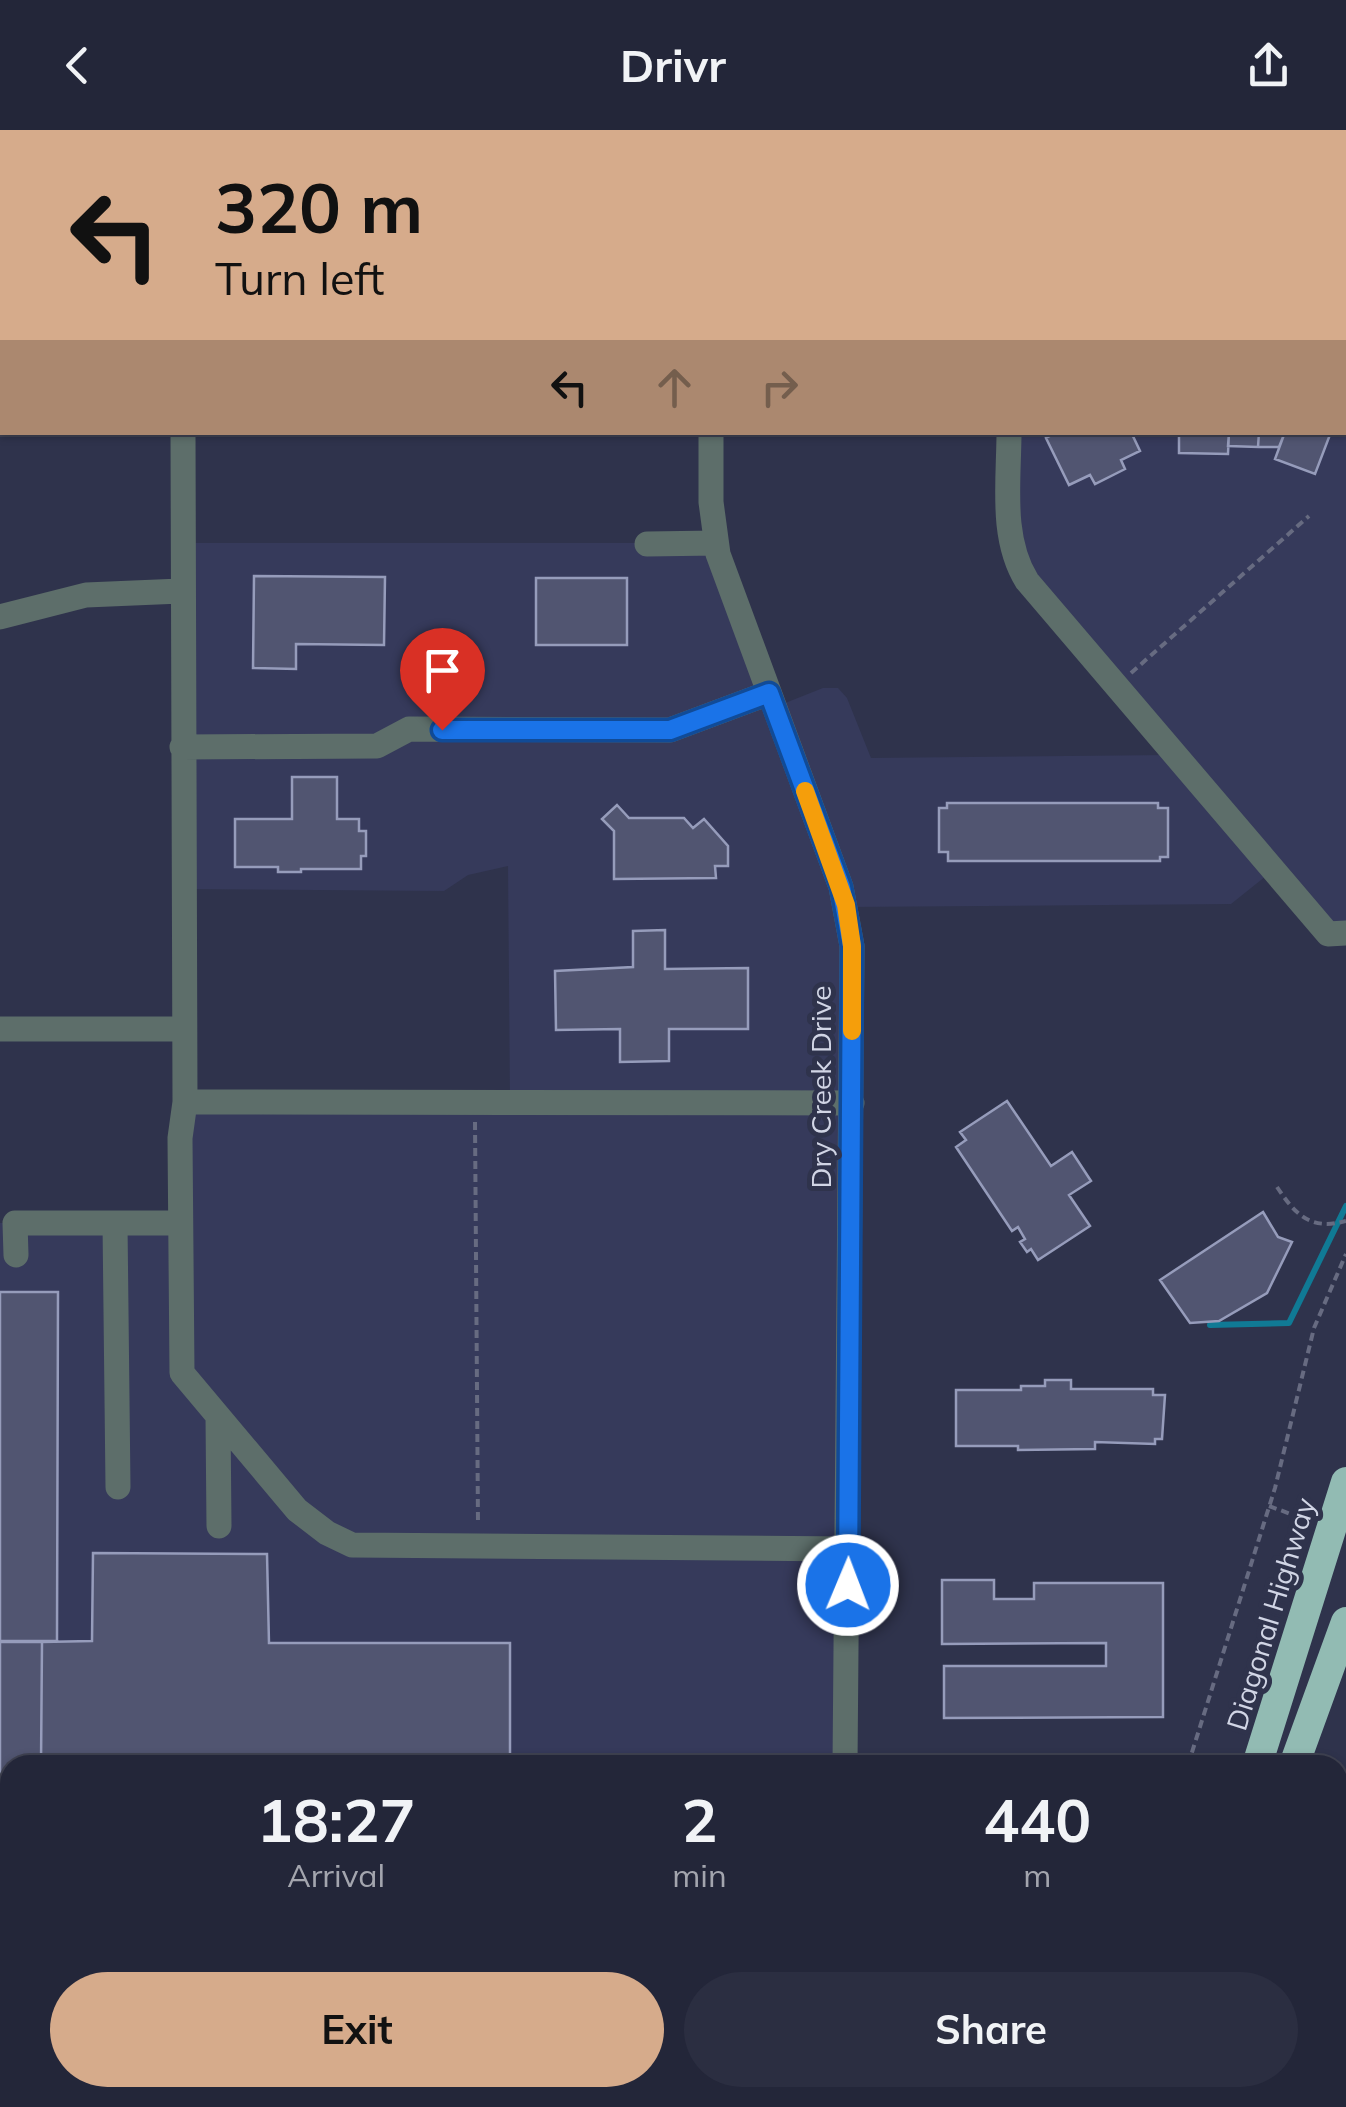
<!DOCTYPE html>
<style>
:root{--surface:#232639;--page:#2b2e41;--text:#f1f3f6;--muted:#a3a5ae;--line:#404353;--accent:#d6ab8b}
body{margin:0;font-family:Mulish,sans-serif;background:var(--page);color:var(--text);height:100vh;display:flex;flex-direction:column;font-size:38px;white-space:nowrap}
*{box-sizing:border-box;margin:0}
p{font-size:32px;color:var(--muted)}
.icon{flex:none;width:55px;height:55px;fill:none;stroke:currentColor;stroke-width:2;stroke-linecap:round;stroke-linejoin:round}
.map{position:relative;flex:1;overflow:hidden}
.sheet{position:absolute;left:0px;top:1625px;width:1348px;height:352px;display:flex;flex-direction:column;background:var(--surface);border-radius:30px 30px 0 0;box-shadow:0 2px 8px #0004,0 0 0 2px var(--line)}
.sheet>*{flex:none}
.hud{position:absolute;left:0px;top:0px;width:1348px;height:305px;box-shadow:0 2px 8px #0004,0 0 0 2px var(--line);background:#d6ab8b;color:#111;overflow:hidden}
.pin{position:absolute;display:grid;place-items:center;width:85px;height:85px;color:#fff;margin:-102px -42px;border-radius:50% 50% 50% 0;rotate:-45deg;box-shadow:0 0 10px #0007}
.pin .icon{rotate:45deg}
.me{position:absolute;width:110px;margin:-55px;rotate:1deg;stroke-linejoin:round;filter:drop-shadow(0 0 8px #0008)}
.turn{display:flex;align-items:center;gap:35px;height:210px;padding:0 50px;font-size:45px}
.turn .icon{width:130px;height:130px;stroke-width:2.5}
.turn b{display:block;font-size:70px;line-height:85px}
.lanes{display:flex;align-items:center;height:95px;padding:0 50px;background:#0003;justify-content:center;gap:50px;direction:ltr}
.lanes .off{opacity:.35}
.eta{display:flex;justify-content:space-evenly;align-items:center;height:170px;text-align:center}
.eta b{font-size:60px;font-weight:700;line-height:70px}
.primary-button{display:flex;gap:20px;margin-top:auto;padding:20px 50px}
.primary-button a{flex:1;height:115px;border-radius:60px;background:var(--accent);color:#111;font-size:40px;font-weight:700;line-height:115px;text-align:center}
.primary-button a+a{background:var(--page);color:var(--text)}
header{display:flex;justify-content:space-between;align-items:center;height:130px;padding:0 50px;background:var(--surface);font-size:45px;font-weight:700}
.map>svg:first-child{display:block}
.built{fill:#363a5b}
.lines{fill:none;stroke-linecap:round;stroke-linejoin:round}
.stream{stroke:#107a95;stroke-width:6}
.building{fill:#515571;stroke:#969cbb;stroke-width:2.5}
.path{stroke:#676b81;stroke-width:4;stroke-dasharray:8 5;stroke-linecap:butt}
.minor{stroke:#5d6e6a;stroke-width:25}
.highway{stroke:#92bbb3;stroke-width:30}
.route-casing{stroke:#114b97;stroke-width:25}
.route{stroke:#1a73e8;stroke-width:18}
.slow{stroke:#f59e0b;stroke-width:18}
.labels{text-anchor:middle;stroke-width:10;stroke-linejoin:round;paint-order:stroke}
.street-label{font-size:28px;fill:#d1d5e5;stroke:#2f334c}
</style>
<header><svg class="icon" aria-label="back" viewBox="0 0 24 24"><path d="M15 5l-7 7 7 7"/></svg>Drivr<svg class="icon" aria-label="share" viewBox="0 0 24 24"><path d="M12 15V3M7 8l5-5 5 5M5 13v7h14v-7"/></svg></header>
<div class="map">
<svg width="1346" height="1977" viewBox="0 0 1346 1977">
<rect width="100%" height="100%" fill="#2f334c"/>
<path class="built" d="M0 0H1346V186L1345 2H2V175Z
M1346 189V805L1271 742 1231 774 847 777 845 1635H10V1968H831L828 1977H0V1093H179L185 972H510L508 736 468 745 444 761 183 759 182 413H716L775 577 823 558H838L847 568 871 628 1172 625 1026 452 1009 303 1345 302Z"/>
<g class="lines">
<path class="stream" d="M1345 264H1346
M1210 1195 1289 1193 1346 1076
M1211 1973 1221 1977"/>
</g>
<path class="building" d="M769 0H991L769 2Z
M1058 302H1131L1140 321 1121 330 1125 339 1095 354 1090 345 1069 355 1046 308Z
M1179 302H1229L1228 324 1179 323Z
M1229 302H1259L1258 317 1228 316Z
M1259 302H1285L1279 317H1258Z
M1285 302H1331L1315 344 1275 329Z
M254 446 385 447 384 515 296 514V539L253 538Z
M536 448H627V515H536Z
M292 647H337V689H359V701H366V726H361V739H301V742H278V737H235V689H292Z
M947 673H1158V678H1168V727H1160V731H948V722H939V678H947Z
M617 675 629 688H684L693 698 704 689 728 716V736H715L716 748 614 749V701L602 689Z
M665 800V839L748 838V899H669V931L620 932V899L556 900 555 841 633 837V801Z
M1007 971 1051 1036 1072 1022 1091 1051 1069 1065 1090 1096 1038 1130 1031 1119 1027 1122 1020 1112 1025 1109 1018 1097 1012 1101 956 1017 966 1010 960 1002Z
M1263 1082 1278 1107 1292 1112 1267 1163 1219 1191 1190 1193 1160 1150Z
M0 1162H58L57 1511H0Z
M1045 1250H1071V1259H1153V1265H1165L1162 1309H1155V1314L1095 1312V1319L1018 1320V1316H956V1260H1021V1256H1045Z
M93 1423 267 1424 269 1513H510V1635H41L42 1512 92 1511Z
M942 1450H994V1469H1034V1453H1163V1587L944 1588V1536H1106V1513L942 1514Z
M0 1512H42L41 1635H10V1772H0Z"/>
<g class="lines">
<path class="path" d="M0 227H2
M1345 242H1346
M1131 543 1309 386
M475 992 478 1393
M1277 1057C1295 1084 1310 1101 1346 1091
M1269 1376 1307 1390
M1188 1635 1275 1358 1314 1198 1346 1124
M917 1977 930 1968"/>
<path class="minor" d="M196 0 202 2
M172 2 178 0
M713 2V0
M1019 2V0
M1345 149 1346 148
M0 175H2
M1345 187H1346
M183 302 185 972 180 1008 182 1243 297 1380 327 1403 352 1415 848 1419
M711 302V372L718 424 841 757 852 816 845 1635
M1009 302C1009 351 1000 408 1027 451L1328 804 1346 803
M647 414 716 413
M0 487 86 465 181 461
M182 617 377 616 409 599 670 600 769 563
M0 899H184
M185 972 852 973
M115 1093 118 1357
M16 1125 15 1093H179
M218 1287 219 1396
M828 1977 831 1968"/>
<path class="highway" d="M1257 1635 1346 1352
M1294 1635 1346 1492
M1105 1977 1111 1968
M1171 1977 1175 1968"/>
</g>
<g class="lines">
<g class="route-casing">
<path id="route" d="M442 600H670L769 563 841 757 852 816 848 1455"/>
</g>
<use href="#route" class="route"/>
<path class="slow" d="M805 661 846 775 852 816V901"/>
</g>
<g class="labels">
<g class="street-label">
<text transform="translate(821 957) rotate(-90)" y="10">Dry Creek Drive</text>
<text transform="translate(1271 1484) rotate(-73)" y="10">Diagonal Highway</text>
</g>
</g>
</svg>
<div class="pin" style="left:442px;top:600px;background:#d93025"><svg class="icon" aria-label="arrive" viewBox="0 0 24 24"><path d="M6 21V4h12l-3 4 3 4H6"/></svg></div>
<svg class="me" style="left:848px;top:1455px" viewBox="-20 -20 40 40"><circle r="17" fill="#1a73e8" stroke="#fff" stroke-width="3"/><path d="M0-11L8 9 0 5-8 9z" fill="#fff"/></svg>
<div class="hud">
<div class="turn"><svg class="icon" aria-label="left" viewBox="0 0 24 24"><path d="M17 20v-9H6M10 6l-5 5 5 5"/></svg><div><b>320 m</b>Turn left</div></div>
<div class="lanes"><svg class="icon" aria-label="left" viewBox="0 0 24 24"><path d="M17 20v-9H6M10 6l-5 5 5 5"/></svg><svg class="icon off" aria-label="ahead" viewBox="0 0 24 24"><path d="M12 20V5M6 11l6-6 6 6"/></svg><svg class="icon off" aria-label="right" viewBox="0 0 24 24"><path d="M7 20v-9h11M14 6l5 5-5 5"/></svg></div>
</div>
<section class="sheet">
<div class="eta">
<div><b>18:27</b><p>Arrival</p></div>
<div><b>2</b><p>min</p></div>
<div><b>440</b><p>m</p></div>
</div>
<div class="primary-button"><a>Exit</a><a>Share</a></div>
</section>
</div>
